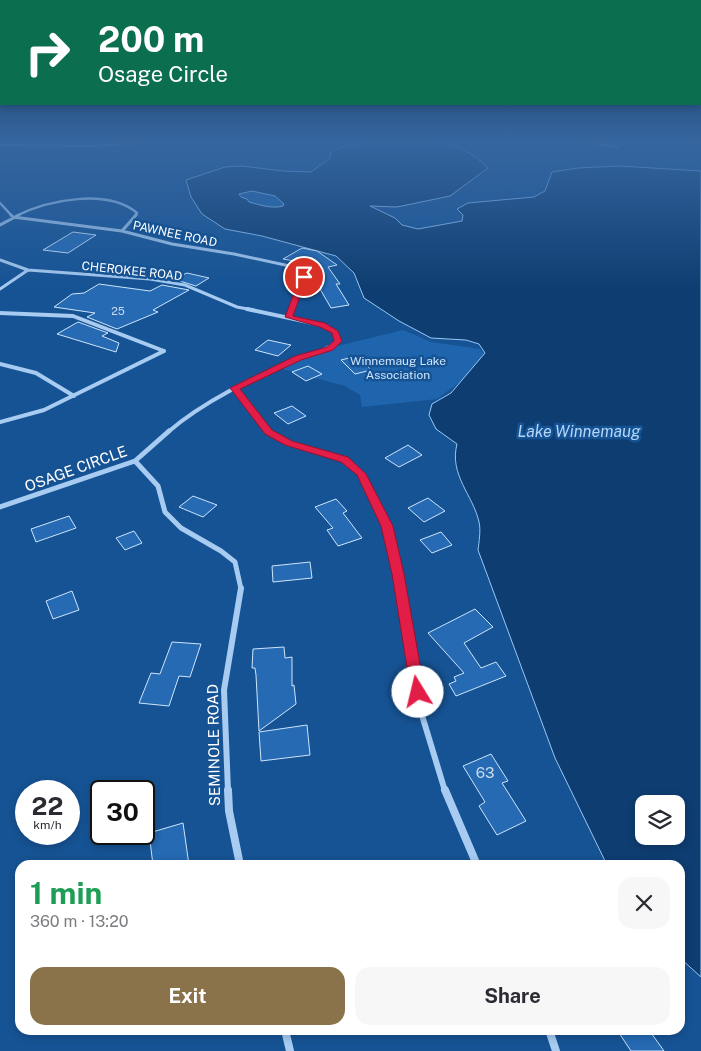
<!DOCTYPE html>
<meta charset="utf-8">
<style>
:root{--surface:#fff;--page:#f7f7f7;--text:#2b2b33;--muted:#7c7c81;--accent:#8a734a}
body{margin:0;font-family:"Public Sans",sans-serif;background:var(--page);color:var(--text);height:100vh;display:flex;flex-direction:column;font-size:19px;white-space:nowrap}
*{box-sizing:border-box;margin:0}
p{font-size:16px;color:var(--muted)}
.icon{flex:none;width:28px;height:28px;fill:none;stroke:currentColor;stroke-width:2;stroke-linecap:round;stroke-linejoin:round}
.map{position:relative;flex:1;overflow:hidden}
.sheet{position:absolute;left:15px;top:860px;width:670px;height:175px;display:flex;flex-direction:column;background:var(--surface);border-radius:15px;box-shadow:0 2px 8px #0003}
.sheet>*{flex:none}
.hud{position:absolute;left:0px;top:0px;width:701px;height:105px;box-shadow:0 2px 8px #0003;background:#0b6e4f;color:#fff;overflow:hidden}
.fabs{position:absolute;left:635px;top:795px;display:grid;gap:10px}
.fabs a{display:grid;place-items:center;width:50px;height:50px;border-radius:10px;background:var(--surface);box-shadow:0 2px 8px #0003;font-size:25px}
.speed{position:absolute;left:15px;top:780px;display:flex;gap:10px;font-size:25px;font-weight:700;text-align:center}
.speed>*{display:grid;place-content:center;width:65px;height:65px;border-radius:50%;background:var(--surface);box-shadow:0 2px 8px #0003;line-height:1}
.speed small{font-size:12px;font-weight:400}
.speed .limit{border:2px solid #111;border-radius:8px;background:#fff;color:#111}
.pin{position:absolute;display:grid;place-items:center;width:42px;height:42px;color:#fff;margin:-21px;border:2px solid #fff;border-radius:50%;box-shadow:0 1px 5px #0007}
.me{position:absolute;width:55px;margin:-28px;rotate:351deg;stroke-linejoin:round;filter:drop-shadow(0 0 4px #0008)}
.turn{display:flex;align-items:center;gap:18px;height:105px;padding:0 15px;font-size:22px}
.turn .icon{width:65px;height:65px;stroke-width:2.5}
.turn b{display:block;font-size:35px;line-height:42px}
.round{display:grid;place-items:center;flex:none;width:52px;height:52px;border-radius:15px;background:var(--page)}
.overview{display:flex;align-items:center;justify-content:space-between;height:85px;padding:0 15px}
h1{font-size:30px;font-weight:700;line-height:38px;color:#1e9e55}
.cta{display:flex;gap:10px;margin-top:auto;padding:10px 15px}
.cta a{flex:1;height:58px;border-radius:15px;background:var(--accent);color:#fff;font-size:20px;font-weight:700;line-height:58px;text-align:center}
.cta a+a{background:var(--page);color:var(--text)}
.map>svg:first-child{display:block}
.green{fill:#1f65ae}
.water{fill:#0e3d71;stroke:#99c7f3;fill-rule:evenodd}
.building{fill:#256ab3;stroke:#cee5fc}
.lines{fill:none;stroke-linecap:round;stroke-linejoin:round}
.street-far5{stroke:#a7cbf1;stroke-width:2.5}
.street-far4{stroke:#a7cbf1;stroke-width:3}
.street-far3{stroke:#a7cbf1;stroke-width:4}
.street-far2{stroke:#a7cbf1;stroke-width:5}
.street-far1{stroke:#a7cbf1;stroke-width:6}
.street{stroke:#a7cbf1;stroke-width:8}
.route{fill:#e11d48;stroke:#92132f}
.labels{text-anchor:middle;stroke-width:5;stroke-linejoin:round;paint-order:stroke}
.far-number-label{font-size:11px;fill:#c8daec}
.far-street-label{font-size:12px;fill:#fff;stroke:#165394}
.far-park-label{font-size:12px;fill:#cee5fc;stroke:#165394}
.street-label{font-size:15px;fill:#fff;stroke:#165394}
.near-number-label{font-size:15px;fill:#c8daec}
.water-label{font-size:16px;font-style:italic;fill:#b3d5f8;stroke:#165394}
</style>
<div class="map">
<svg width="701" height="1051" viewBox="0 0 701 1051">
<rect width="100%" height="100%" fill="#165394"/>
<path class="green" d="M252 191 275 196 284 204 283 206C270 209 248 206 239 194Z
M403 330 431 342 480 349 486 357 465 378 437 399 362 407 360 395 345 386 282 369 301 355Z"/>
<path class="water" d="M379 142C422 142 455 135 488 168L450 196 397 207 370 206 395 218 402 225 418 229 462 221 463 215 457 209 468 203 534 197 545 191 552 172 578 168 620 166 701 171V977L680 958V865H607L555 758 478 550C479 542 481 530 479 522 473 495 449 475 457 444L436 429 429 415 432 404 451 393 485 353 479 344 466 340 431 338 399 321 364 298 354 273 336 256 262 236 225 229 202 214 191 197 186 180 225 167 242 166 283 171 311 172 330 158 331 151 348 146ZM252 191 275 196 284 204 283 206C272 209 260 205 249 202L247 199 241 197 239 194ZM644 804H676V836H644Z"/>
<path class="building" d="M73 232 96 235 68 253 43 250Z
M302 248 317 251 337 265 328 267 340 284H336L349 305 331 308 305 263 283 259Z
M187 273 209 278 196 286 173 279Z
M99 284 150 291 162 285 189 290 153 310 158 312 117 329 87 317 95 313 54 307 72 294 84 293Z
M78 322 108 333 102 336 119 343 116 352 57 334Z
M268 340 291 345 278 356 255 350Z
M357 356 371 370 355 374 341 360Z
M308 366 322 374 306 381 292 372Z
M292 406 306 416 288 424 274 413Z
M408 445 422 455 399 467 385 458Z
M193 496 217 505 203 517 179 507Z
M428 498 445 511 424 522 408 508Z
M336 499 347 511 343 513 362 538 338 546 327 530 333 528 315 507Z
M69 516 76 528 36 542 31 529Z
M134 531 142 543 125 550 116 538Z
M441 532 452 545 432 553 420 540Z
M310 562 312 578 273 582 272 566Z
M72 591 79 610 53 619 46 601Z
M475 609 493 627 464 643 481 668 496 662 506 676 456 696 449 684 456 681 454 677 464 673 428 633Z
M172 642 201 644 190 677 179 676 169 706 139 703 151 673 160 674Z
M284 647 285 658 292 657V686L294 685 296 704 259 731 256 675 255 668H252L253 649Z
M307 725 310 755 261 761 259 732Z
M491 754 508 781 502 783 526 821 497 835 479 806 485 802 463 766Z
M183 823 189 865H153L149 833Z
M617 1030H649L664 1051H631Z"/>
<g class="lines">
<path class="street-far5" d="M586 142 618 147
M0 145 93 146 148 142
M0 203 12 216
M16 216C48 200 107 188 137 213L135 216"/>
<path class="street-far4" d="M11 215 13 217 122 231 172 244 234 254 299 268 304 277 291 310
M0 225 19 215
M122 231 136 215
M0 260 28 270 150 279 185 285 237 307 253 310
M0 289 28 270"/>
<path class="street-far3" d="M0 313 73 316 164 351
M289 317 292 309
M0 364 36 373 74 396
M234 388 269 432
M0 422 44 410 164 351
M168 432C204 401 253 378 296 359 310 353 326 352 338 341L336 332 322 325 247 309"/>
<path class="street-far2" d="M268 431 288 443 344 459 361 474 387 526 401 589
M135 461 158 486 165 512 181 528 221 551 235 562 241 589
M0 507 135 461 169 431"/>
<path class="street-far1" d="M400 588 421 712 445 791
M228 791 224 690 241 588"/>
<path class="street" d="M228 790 229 811 240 865
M445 790 477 865
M285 1030 290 1051
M549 1030 556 1051"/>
</g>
<linearGradient id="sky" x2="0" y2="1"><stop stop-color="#0c2e51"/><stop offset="0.49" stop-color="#36669f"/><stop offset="1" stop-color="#36669f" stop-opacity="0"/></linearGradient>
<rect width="701" height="289" fill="url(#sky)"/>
<path class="route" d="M304 275 307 277 293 316 325 323 338 331 342 341 333 350 301 360 240 389 272 430 292 441 348 457 366 474 393 526 404 574 425 692 423 696 418 698 413 696 411 692 392 574 381 526 357 475 341 462 285 445 265 434 230 388 295 356 327 347 334 341 332 333 320 327 285 317 300 277Z"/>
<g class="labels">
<g class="far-number-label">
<text x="118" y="315">25</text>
</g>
<g class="far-street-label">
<text transform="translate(175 234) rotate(12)" y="4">PAWNEE ROAD</text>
<text transform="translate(132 271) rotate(6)" y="4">CHEROKEE ROAD</text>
</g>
<g class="far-park-label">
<text x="398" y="365">Winnemaug Lake<tspan x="398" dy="14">Association</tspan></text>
</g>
<g class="street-label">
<text transform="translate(76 469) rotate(-20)" y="5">OSAGE CIRCLE</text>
<text transform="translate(214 745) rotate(-91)" y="5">SEMINOLE ROAD</text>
</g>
<g class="near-number-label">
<text x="485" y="778">63</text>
</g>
<g class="water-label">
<text x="579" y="437">Lake Winnemaug</text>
</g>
</g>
</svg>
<div class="fabs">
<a><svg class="icon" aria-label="layers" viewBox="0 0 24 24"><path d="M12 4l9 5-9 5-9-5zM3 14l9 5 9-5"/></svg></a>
</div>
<div class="speed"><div>22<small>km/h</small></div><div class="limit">30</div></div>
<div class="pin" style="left:304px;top:277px;background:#d93025"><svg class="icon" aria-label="arrive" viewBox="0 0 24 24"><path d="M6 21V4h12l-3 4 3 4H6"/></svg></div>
<svg class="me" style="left:418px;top:692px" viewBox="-20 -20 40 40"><circle r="19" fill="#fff"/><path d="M0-13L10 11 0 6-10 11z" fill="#e11d48"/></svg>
<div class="hud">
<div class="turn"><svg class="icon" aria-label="right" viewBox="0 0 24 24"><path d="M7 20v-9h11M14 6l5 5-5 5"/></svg><div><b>200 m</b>Osage Circle</div></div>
</div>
<section class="sheet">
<div class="overview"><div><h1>1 min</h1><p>360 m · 13:20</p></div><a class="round"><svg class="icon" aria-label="close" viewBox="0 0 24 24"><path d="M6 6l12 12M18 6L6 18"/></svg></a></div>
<div class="cta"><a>Exit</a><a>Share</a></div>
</section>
</div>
